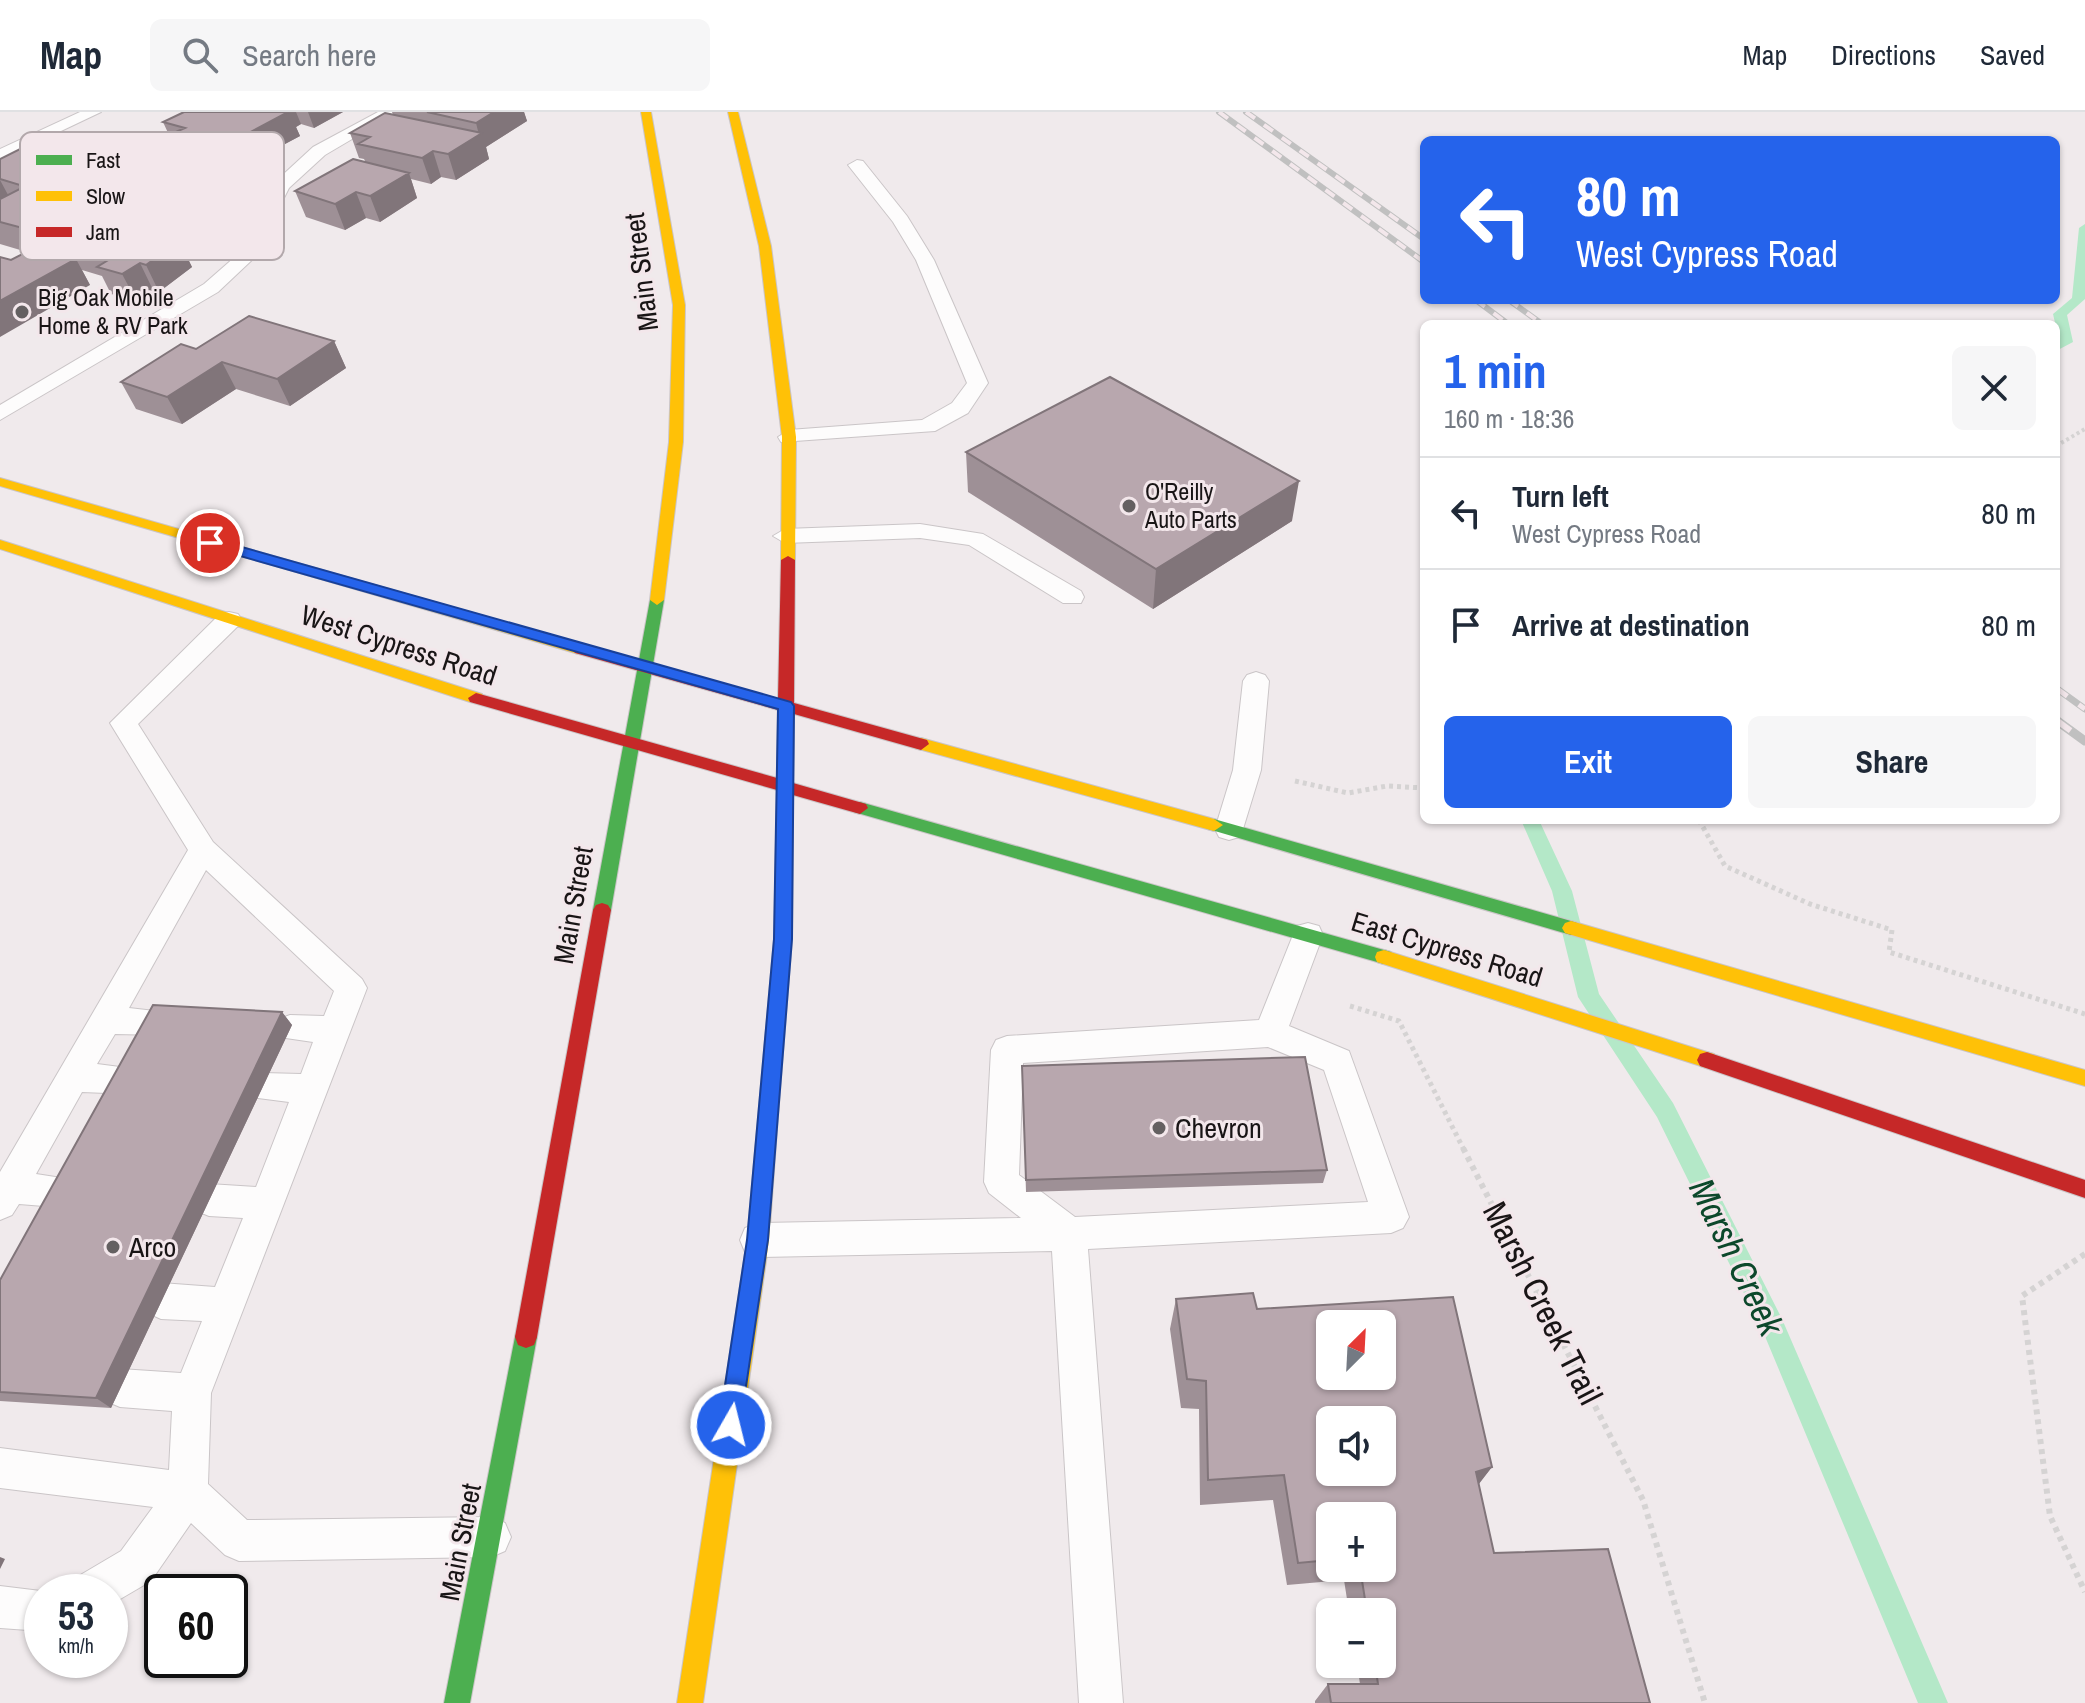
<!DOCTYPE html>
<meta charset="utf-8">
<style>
:root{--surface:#fff;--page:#f6f6f7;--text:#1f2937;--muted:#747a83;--line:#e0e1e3;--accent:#2563eb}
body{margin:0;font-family:"Archivo Narrow",sans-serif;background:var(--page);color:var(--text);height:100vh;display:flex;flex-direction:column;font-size:30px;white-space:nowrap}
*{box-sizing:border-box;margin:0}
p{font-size:26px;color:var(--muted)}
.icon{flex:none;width:44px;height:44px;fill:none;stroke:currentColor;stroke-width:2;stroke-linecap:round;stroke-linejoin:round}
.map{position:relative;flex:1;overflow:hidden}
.drawer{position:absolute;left:1420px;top:208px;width:640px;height:504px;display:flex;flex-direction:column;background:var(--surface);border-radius:12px;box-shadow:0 2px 6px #0004}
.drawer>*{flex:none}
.top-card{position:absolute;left:1420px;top:24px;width:640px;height:168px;border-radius:12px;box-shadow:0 2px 6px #0004;background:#2563eb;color:#fff;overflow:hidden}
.needle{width:52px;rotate:24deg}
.buttons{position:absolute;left:1316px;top:1198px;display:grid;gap:16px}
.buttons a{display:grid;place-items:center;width:80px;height:80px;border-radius:12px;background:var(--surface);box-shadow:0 2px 6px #0004;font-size:40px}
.speed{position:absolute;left:24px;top:1462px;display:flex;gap:16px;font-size:40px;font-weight:700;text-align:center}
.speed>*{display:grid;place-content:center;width:104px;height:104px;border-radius:50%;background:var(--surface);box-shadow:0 2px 6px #0004;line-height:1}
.speed small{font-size:20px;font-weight:400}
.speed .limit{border:4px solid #111;border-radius:12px;background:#fff;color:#111}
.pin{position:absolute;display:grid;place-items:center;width:68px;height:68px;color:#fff;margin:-34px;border:4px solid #fff;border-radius:50%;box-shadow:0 2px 8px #0007}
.me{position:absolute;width:88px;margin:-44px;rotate:8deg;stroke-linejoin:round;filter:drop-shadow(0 0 6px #0008)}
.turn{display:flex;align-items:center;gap:28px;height:168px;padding:0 24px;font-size:36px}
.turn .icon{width:104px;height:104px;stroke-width:2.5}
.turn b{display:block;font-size:56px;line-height:68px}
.round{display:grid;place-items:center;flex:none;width:84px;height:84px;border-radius:12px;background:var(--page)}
.head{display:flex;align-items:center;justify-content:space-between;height:136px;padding:0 24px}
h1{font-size:48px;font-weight:800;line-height:60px;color:var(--accent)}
.primary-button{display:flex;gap:16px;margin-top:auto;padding:16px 24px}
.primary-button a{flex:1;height:92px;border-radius:12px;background:var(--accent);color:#fff;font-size:32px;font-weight:800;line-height:92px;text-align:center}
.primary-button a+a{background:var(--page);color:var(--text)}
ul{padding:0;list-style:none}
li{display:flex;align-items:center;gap:24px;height:112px;padding:0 24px;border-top:2px solid var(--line)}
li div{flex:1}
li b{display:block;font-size:30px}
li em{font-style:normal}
header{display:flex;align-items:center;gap:48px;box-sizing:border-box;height:112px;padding:0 40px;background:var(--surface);border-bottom:2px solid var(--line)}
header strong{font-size:38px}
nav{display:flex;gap:44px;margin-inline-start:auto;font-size:28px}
.search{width:560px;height:72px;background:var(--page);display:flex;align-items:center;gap:20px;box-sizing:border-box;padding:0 28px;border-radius:12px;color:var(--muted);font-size:30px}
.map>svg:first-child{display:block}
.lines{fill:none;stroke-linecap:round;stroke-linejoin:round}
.stream{fill:#b4e8c8;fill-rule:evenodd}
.lane-casing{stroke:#cac5c7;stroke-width:2}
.fast-casing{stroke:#cac5c7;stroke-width:2}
.slow-casing{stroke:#cac5c7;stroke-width:2}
.jam-casing{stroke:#cac5c7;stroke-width:2}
.path-far2{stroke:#d5d3d3;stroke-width:4;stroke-dasharray:3 3;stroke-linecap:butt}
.path-far1{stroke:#d5d3d3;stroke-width:5;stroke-dasharray:4 4;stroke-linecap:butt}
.path{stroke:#d5d3d3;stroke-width:6;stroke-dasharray:5 5;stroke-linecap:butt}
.lane{fill:#fdfcfc;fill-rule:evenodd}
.fast{fill:#4caf50;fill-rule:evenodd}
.slow{fill:#ffc107;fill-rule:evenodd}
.jam{fill:#c62828;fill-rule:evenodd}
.rail-far2-casing{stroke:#c0c0c0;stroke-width:6}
.rail-far1-casing{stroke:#c0c0c0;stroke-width:7}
.rail-casing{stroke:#c0c0c0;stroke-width:9}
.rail-far2{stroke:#f3e7eb;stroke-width:4;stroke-dasharray:11;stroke-linecap:butt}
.rail-far1{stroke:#f3e7eb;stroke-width:5;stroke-dasharray:14;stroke-linecap:butt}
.rail{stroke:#f3e7eb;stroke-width:6;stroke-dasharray:18;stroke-linecap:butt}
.wall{fill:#9e9096;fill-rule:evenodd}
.shaded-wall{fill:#81757a}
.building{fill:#b8a7ae;stroke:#81757a;stroke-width:2;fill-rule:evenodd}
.route{fill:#2563eb;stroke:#184099;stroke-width:2}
.poi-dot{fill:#646061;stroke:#f3e7eb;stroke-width:3}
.labels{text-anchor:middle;stroke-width:6;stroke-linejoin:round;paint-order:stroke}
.far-poi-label{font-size:24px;fill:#191516;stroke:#f3e7eb;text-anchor:start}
.street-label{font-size:28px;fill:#191516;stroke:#f3e7eb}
.poi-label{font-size:28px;fill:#191516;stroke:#f3e7eb;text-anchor:start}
.near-street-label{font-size:34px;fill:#191516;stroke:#f3e7eb}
.near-water-label{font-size:36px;font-style:italic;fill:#0c482b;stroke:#f3e7eb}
.key{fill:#f3e7eb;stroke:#b2a8ab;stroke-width:2}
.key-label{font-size:22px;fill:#191516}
</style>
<header>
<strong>Map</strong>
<div class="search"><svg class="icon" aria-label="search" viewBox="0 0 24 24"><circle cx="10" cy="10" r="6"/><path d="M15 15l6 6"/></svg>Search here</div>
<nav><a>Map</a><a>Directions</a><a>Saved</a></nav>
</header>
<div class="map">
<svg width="2085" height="1591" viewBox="0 0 2085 1591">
<rect width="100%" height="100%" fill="#f0eaec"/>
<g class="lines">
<path class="stream" d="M2085 112V187L2067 203 2073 230 2056 239 2059 228 2053 202 2072 186 2079 116Z
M1521 708H1539L1572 779 1599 882 1673 991 1782 1207 1948 1591H1918L1764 1222 1657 1005 1578 885 1552 779Z"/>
<g class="lane-casing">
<path id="lane" d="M80 0H101L0 48V37Z
M378 0H398L325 43 289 76 253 147 218 180 0 308V293L204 172 236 144 275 70 313 35Z
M857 48 863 49 907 104 934 148 988 271 968 301 935 319 781 330 778 325 789 318 922 308 952 291 967 271 916 148 893 110 848 53Z
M920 412 983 422 1081 479 1084 485 1081 491H1063L969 433 920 426 785 431 773 424 785 417Z
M229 500 238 502 242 508 238 514 138 612 213 730 362 867 367 876 211 1281 208 1372 247 1408 491 1405 505 1411 511 1425 505 1439 491 1445 239 1449 225 1443 191 1411 151 1469 110 1493V1480H71L77 1465 121 1439 153 1395 0 1376V1336L169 1358 172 1299 120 1295 106 1289 101 1276 106 1263 120 1257 181 1261 202 1209 161 1207 148 1201 143 1189 148 1177 161 1171 215 1175 243 1106 209 1104 197 1099 191 1088 197 1077 209 1072 256 1075 289 990 251 985 246 975 251 965 263 961 301 962 313 930 279 925 274 916 279 907 290 903 324 904 334 879 206 758 129 896 172 901 177 910 172 919 161 923 115 922 97 952 143 958 147 968 143 978 131 982 82 980 36 1062 81 1069 86 1080 81 1091 69 1096 19 1092 12 1103 0 1108V1060L188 738 110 611 220 502Z
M1256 560 1265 563 1269 569 1261 658 1243 717 1239 725 1229 728 1219 725 1215 717 1233 658 1243 569 1247 563Z
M1308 811 1319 814 1323 823 1289 914 1349 939 1409 1105 1403 1116 1391 1121 1088 1137 1123 1591H1079L1052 1139 758 1145 745 1140 740 1128 745 1116 758 1111 1021 1106 989 1081 984 1070 991 938 996 928 1007 924 1259 908 1293 823 1297 814ZM1268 935 1324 958 1368 1090 1075 1105 1019 1063 1023 951Z
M0 1474 49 1480H42V1519L0 1516Z"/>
</g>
<g class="fast-casing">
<path id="fast" d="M657 483 664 488 611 798 608 803H596L593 798 650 488Z
M860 690 1384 838 1391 840 1393 845 1391 850 1384 852 854 700 852 696 854 692Z
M1214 707 1571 809 1577 811 1580 816 1577 821 1571 823 1208 717 1205 713Z
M526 1214 534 1217 537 1225 470 1591H444L515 1225 518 1217Z"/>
</g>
<g class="slow-casing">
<path id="slow" d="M641 0H651L685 193 683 330 664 488 657 493 650 488 669 330 673 193Z
M728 0H738L771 134 796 325 795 448 788 452 781 448 782 325 759 134Z
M0 366 585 533 588 537 580 542 575 541 0 374Z
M0 428 482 582 484 586 482 590H470L0 437Z
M921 626 1214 707 1223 713 1214 719 915 636 913 632Z
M1571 809 2085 958V974L1565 821 1562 816 1565 811Z
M1384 838 1707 940 1714 942 1717 948 1714 954 1707 956 1377 850 1375 845 1377 840Z
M767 1008 774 1011 777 1017 769 1128 703 1591H677L747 1128 757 1017 760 1011Z"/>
</g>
<g class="jam-casing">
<path id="jam" d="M788 444 795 448 794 591 927 628 929 632 921 638 794 602 793 671 866 692 868 696 860 702 793 683 792 827 777 1017 774 1023 767 1026 760 1023 757 1017 774 827 777 678 470 590 468 586 476 581 777 666 778 598 575 541 572 537 580 532 778 587 781 448Z
M602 791 608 793 611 798 537 1225 534 1233 526 1236 518 1233 515 1225 593 798 596 793Z
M1707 940 2085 1068V1086L1700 954 1697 948 1700 942Z"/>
</g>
<path class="path-far2" d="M2056 334 2085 317"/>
<path class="path-far1" d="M1295 669 1348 681 1387 674 1424 676
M1699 708 1725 754 1810 792 1892 818 1889 840 2085 902
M1350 894 1399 909 1464 1038"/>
<path class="path" d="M1463 1036 1643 1388 1705 1591
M2085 1142 2022 1184 2050 1404 2085 1480"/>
<use href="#lane" class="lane"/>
<use href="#fast" class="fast"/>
<use href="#slow" class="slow"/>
<use href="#jam" class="jam"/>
<g class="rail-far2-casing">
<path id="rail-far2" d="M1219 0 1424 150
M1246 0 1424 127
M1476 188 1508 212
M1509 188 1542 212"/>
</g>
<g class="rail-far1-casing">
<path id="rail-far1" d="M2056 576 2085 597"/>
</g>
<g class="rail-casing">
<path id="rail" d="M2056 608 2085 629"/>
</g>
<use href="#rail-far2" class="rail-far2"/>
<use href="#rail-far1" class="rail-far1"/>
<use href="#rail" class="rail"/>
</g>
<path class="wall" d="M184 0H343L314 16 301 12 296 15 300 24 238 57 234 56 237 62 189 89H187L192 100 220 131 189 149 192 155 159 180 153 178 136 188 111 182 102 164 82 158 90 173 11 148 27 140 0 132V47L64 61 56 65 58 68 99 64 91 49 142 29 169 23 163 10ZM128 80 140 83 135 86 130 85ZM63 135 69 145 52 140Z
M392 0H524L527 9 486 35 489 47 456 68 441 65 431 72 411 67 417 86 380 110 366 106 345 118 306 105 295 79 365 49 364 47 359 46 350 21 393 3Z
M334 229 346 256 290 294 236 277 182 312 136 297 121 270 196 237Z
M966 340 1292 409 1153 497 968 380Z
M282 900 292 913 111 1296 0 1289V1168Z
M1022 954 1327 1058 1323 1071 1026 1080Z
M1176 1187 1257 1197 1492 1355 1478 1372 1494 1441 1650 1591H1315V1589L1328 1572H1360L1357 1552H1382V1500H1349L1344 1468 1287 1473 1273 1388 1200 1393 1199 1297 1181 1296 1170 1217ZM1330 1404 1382 1456H1330Z"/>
<path class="shaded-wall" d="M282 0H296L301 12 296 15 300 24 238 57 228 32Z
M308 0H343L314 16Z
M494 0H524L527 9 486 35 489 47 456 68 448 42 479 23 476 11Z
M226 36 237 62 189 89 177 63Z
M433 39 441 65 431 72 422 46Z
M57 48 64 61 56 65 60 73 31 87 40 56Z
M165 60 177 86 168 91 156 65Z
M409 61 417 86 380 110 370 84Z
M0 68 14 94 0 102Z
M123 70 136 96 122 98 106 94 113 108H105L106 111 60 130 63 135 44 144 30 118Z
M356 80 366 106 345 118 335 92Z
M184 82 196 109 164 93Z
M208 104 220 131 189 149 192 155 159 180 146 153 176 131 172 125Z
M76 147 90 173 0 225V189Z
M140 151 153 178 136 188 122 162Z
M334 229 346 256 290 294 277 267Z
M222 250 236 277 182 312 167 285Z
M1299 369 1292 409 1153 497 1156 457Z
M282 900 292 913 111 1296 96 1286Z
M1492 1355 1472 1381 1476 1360Z
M0 1445 5 1447 0 1457Z"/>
<path class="building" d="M184 0H288L228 32 178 19 185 16 163 10Z
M427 0H494L476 11Z
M385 1 482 21 448 42 433 39 422 46 358 32 370 25 350 21Z
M20 37 57 48 40 56 53 60 23 74 0 67V47Z
M353 47 409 61 370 84 356 80 335 92 295 79Z
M77 58 123 70 30 118 0 110V87L41 66 54 70Z
M100 108 179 129 146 153 140 151 122 162 97 155 115 144 60 130Z
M34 136 76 147 0 189V145L11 148Z
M249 204 334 229 277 267 222 250 167 285 121 270 181 232 196 237Z
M1110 265 1299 369 1156 457 966 340Z
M153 893 282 900 96 1286 0 1280V1168Z
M1305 945 1327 1058 1026 1068 1022 954Z
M1253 1181 1257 1197 1453 1185 1492 1355 1476 1360 1494 1441 1608 1437 1650 1591H1331L1328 1572H1378L1375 1552H1382V1500H1367L1360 1456H1382V1404H1330V1448L1298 1451 1284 1363 1208 1368 1206 1269 1187 1267 1176 1187ZM1330 1212H1382V1264H1330ZM1330 1308H1382V1360H1330Z"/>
<path class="route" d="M210 426 791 590 794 594 792 827 768 1128 739 1321 731 1325 722 1321 719 1313 747 1128 774 827 778 597 205 434 203 431Z"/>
<g class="poi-dot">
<circle cx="22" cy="200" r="8"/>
<circle cx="1129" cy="394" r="8"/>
<circle cx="1159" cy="1016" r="8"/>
<circle cx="113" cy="1135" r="8"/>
</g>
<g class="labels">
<g class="far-poi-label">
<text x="38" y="194">Big Oak Mobile<tspan x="38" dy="28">Home &amp; RV Park</tspan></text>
<text x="1145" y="388">O'Reilly<tspan x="1145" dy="28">Auto Parts</tspan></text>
</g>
<g class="street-label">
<text transform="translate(641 160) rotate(-97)" y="10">Main Street</text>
<text transform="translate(399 533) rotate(18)" y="10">West Cypress Road</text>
<text transform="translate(573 793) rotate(-80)" y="10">Main Street</text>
<text transform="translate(1447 837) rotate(17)" y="10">East Cypress Road</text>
<text transform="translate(460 1430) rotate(-79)" y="10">Main Street</text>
</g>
<g class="poi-label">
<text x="1175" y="1026">Chevron</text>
<text x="129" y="1145">Arco</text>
</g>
<g class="near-street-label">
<text transform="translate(1543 1191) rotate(63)" y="12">Marsh Creek Trail</text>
</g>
<g class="near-water-label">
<text transform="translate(1737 1145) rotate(64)" y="13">Marsh Creek</text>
</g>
</g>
<rect x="20" y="20" width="264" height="128" rx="12" class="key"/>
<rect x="36" y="43" width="36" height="10" fill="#4caf50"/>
<rect x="36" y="79" width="36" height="10" fill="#ffc107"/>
<rect x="36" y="115" width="36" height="10" fill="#c62828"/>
<g class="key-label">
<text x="86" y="56">Fast</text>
<text x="86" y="92">Slow</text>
<text x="86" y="128">Jam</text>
</g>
</svg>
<div class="buttons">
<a><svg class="needle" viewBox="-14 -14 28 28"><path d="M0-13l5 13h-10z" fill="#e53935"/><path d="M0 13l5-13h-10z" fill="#747a83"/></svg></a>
<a><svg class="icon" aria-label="sound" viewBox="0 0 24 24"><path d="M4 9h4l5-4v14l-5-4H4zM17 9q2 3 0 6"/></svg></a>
<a>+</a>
<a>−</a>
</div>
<div class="speed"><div>53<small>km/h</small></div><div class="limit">60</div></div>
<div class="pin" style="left:210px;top:431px;background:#d93025"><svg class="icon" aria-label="arrive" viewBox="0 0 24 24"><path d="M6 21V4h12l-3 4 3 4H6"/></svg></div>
<svg class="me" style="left:731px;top:1313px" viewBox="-20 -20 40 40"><circle r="17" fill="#2563eb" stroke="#fff" stroke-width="3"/><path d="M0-11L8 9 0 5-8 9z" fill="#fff"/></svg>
<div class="top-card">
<div class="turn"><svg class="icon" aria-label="left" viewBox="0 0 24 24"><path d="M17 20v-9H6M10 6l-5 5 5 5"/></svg><div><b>80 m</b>West Cypress Road</div></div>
</div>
<section class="drawer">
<div class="head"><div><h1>1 min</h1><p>160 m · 18:36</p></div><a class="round"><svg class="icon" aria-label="close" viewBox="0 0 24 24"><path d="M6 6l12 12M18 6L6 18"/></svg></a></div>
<ul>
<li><svg class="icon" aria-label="left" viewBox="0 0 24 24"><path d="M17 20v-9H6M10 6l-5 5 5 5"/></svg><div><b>Turn left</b><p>West Cypress Road</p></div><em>80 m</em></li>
<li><svg class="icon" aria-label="arrive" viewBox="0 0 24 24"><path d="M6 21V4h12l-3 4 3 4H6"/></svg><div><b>Arrive at destination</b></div><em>80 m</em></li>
</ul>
<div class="primary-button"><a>Exit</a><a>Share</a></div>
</section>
</div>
